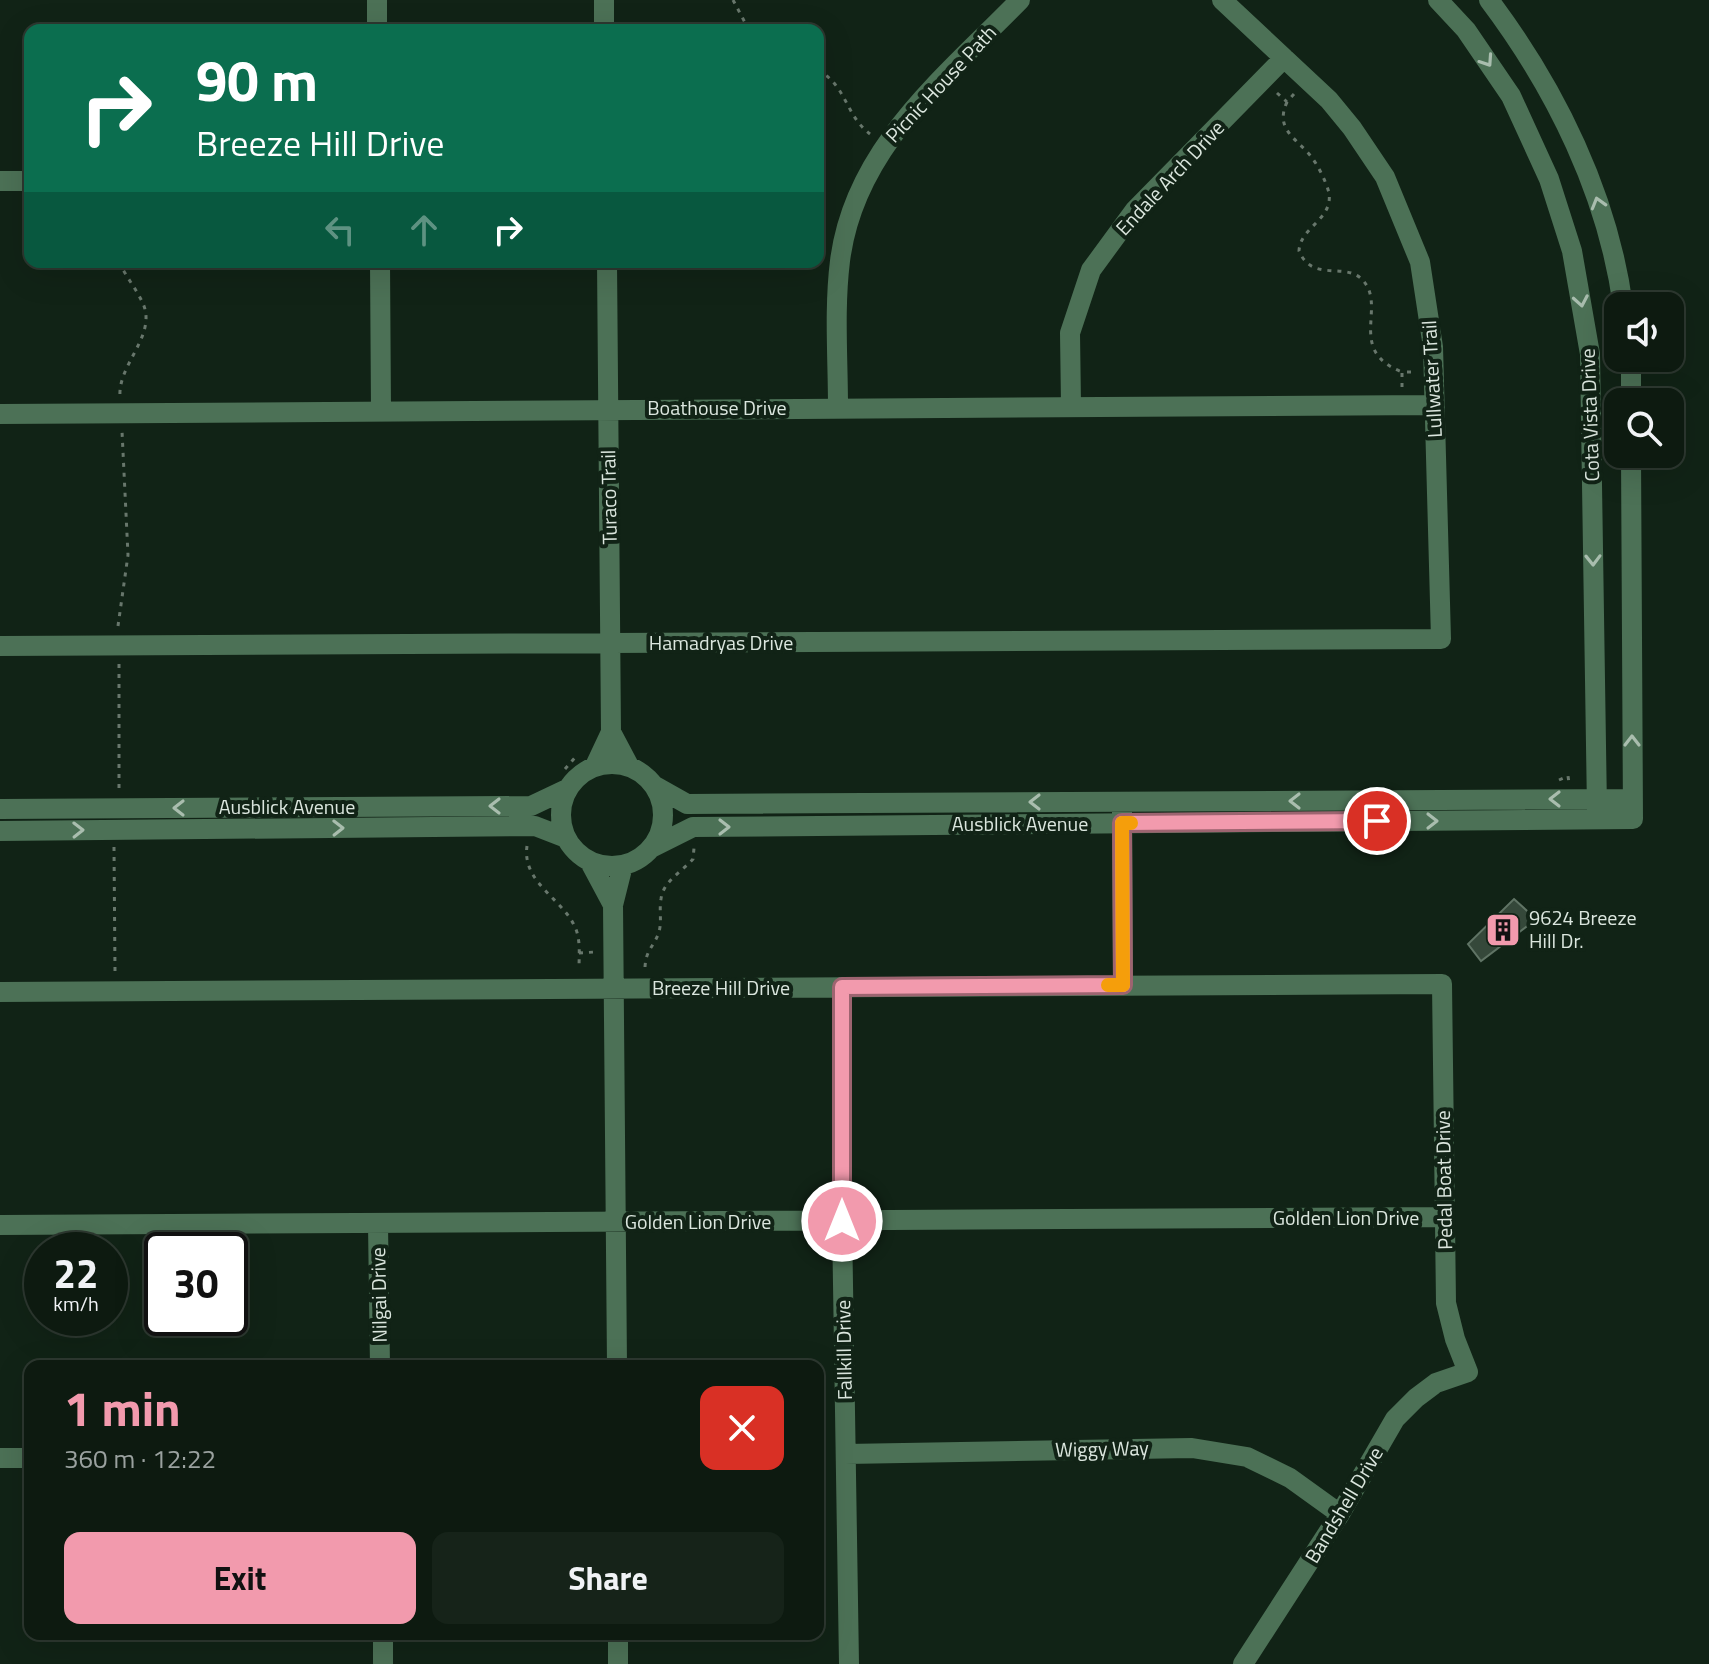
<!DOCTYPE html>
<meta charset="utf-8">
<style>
:root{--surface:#0d1a10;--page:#162319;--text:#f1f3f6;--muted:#9aa19f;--line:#2d3830;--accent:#f29aad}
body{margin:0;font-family:"Titillium Web",sans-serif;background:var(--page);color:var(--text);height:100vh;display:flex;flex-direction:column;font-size:30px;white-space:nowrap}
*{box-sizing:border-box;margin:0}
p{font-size:26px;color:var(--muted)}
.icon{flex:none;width:44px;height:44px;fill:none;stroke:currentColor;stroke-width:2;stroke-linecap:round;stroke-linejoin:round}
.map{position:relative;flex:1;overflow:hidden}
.side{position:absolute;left:24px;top:1360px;width:800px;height:280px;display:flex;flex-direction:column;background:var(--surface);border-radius:16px;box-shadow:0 8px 32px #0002,0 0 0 2px var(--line)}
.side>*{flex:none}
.top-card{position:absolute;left:24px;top:24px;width:800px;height:244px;border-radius:16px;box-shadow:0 8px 32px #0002,0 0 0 2px var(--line);background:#0b6e4f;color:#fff;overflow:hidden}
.controls{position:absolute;left:1604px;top:292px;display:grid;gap:16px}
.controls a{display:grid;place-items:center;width:80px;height:80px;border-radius:16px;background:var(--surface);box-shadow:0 8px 32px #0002,0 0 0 2px var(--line);font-size:40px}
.speed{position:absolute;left:24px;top:1232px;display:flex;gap:16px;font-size:40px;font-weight:700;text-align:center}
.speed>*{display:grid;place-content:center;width:104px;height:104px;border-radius:50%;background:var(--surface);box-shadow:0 8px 32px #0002,0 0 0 2px var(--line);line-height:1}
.speed small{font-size:20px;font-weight:400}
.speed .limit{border:4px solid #111;border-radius:12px;background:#fff;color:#111}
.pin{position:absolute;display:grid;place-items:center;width:68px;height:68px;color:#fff;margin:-34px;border:4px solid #fff;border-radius:50%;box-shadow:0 2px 8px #0007}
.me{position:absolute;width:88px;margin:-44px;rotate:0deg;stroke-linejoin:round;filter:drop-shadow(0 0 6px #0008)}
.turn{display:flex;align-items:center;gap:28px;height:168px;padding:0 40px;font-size:36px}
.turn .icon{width:104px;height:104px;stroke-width:2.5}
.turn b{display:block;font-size:56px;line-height:68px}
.lanes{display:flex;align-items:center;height:76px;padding:0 40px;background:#0003;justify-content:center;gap:40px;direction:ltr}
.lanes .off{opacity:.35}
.round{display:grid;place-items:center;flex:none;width:84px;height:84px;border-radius:16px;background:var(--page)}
.summary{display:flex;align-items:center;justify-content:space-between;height:136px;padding:0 40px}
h1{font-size:48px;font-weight:700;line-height:60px;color:var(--accent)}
.action{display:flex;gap:16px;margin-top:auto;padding:16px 40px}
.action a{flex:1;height:92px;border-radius:16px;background:var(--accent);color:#111;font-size:32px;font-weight:700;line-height:92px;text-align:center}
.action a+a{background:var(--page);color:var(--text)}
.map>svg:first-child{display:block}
.building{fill:#35483a;stroke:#607465;stroke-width:2}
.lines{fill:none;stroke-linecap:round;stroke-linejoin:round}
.path{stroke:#68776c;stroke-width:3;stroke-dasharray:4 6;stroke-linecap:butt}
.minor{stroke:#4c7156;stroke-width:20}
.oneway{stroke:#a9bdae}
.route-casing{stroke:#9d6470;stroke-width:20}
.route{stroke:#f29aad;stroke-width:14}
.slow{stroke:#f59e0b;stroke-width:14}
.labels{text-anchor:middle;stroke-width:8;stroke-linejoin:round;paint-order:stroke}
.street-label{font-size:20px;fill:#dbe6de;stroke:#112316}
.poi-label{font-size:20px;fill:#dbe6de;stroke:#112316;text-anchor:start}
</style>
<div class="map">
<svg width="1709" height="1664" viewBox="0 0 1709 1664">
<rect width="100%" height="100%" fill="#112316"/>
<path class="building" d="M1514 899 1535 918 1530 924 1481 961 1468 944Z"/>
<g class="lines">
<path class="path" d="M733 0 749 30
M818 70C847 86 845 115 870 134
M1277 93 1287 102 1294 94
M1287 102C1275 128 1294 137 1309 154 1317 163 1326 181 1329 193 1333 220 1300 227 1299 251 1314 286 1351 257 1367 286 1382 313 1350 352 1402 372
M119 262C126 277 138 291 144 306 155 337 118 365 120 396
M1402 387V372H1415
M118 626 128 555 122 431
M119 664V792
M565 769 578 754
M1559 780 1568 776 1569 783
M527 846C522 882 560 897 574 925 581 938 579 954 579 969
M114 847 115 972
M579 953 595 952
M645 967C646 949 654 947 659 932 662 921 659 910 661 899 663 881 683 871 693 859L694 848"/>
<path class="minor" d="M377 0V30
M604 0V30
M1438 0 1466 30 1511 96 1549 179 1572 251 1590 354 1597 810
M1489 0C1556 89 1608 195 1623 306
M0 181H30
M380 262 381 411
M607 262 611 732
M1631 358V402
M1071 405 1070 333 1091 270 1135 210 1284 58
M838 407C838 359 834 309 840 261 854 148 945 77 1020 0
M0 414 1434 405
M0 646 1441 639 1433 347 1420 262 1385 177 1352 128 1329 100 1222 0
M561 815a51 51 0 1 1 102 0a51 51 0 1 1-102 0Z
M595 766 611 732 629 766
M655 786 687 804 1633 799
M0 809 531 806 569 788
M1122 810 1123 985
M0 831 535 826 566 838
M651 848 693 827 1633 819 1631 454
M590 862 613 905 623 865
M613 905 617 1366
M842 987V1221L849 1664
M0 992 1442 984 1446 1303 1455 1339 1468 1372 1436 1383 1416 1398 1395 1419 1340 1514 1243 1664
M378 1224 380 1366
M0 1225 1444 1217
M846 1454 1192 1448 1247 1457 1290 1478 1340 1514
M0 1458H30
M383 1634V1664
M618 1634V1664"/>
</g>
<defs><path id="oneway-chevron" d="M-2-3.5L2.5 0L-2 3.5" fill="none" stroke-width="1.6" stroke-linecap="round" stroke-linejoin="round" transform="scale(2)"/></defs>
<g class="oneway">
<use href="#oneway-chevron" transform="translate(1487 61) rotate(56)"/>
<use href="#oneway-chevron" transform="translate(1598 203) rotate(-106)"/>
<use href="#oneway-chevron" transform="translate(1581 301) rotate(80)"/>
<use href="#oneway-chevron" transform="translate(1593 560) rotate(89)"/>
<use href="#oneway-chevron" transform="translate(1632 741) rotate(-90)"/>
<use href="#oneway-chevron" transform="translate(1555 799) rotate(180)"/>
<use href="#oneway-chevron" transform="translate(1295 801) rotate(180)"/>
<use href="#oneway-chevron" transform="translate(1035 802) rotate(180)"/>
<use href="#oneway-chevron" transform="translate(495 806) rotate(180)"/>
<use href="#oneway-chevron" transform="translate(179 808) rotate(180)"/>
<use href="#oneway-chevron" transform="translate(1432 821)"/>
<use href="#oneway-chevron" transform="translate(724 827)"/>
<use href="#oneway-chevron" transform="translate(338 828) rotate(-1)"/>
<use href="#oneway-chevron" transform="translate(78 830) rotate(-1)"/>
</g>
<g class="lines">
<g class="route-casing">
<path id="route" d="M842 1221V987L1123 985 1122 823 1377 821"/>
</g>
<use href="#route" class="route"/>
<path class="slow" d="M1108 985H1123L1122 823H1131"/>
</g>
<defs>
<g id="building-square" transform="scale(1.8)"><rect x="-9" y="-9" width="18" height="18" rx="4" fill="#f29aad" stroke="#112316"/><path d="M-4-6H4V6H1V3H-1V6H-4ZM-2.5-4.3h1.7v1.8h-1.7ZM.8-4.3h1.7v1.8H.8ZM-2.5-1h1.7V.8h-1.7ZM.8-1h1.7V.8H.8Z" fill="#111"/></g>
</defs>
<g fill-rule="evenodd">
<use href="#building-square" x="1503" y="930"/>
</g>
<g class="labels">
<g class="street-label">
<text transform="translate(941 84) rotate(-47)" y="7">Picnic House Path</text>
<text transform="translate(1170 178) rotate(-47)" y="7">Endale Arch Drive</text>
<text transform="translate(1432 379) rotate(-93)" y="7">Lullwater Trail</text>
<text x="717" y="415">Boathouse Drive</text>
<text transform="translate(1590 415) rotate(-92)" y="7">Cota Vista Drive</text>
<text transform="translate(609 497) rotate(-91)" y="7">Turaco Trail</text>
<text x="721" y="650">Hamadryas Drive</text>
<text x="287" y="814">Ausblick Avenue</text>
<text x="1020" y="831">Ausblick Avenue</text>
<text x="721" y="995">Breeze Hill Drive</text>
<text transform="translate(1444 1180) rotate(-91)" y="7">Pedal Boat Drive</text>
<text x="1346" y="1225">Golden Lion Drive</text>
<text x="698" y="1229">Golden Lion Drive</text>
<text transform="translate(379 1295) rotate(-91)" y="7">Nilgai Drive</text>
<text transform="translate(844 1350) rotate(-91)" y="7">Fallkill Drive</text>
<text transform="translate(1102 1449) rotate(-1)" y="7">Wiggy Way</text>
<text transform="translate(1344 1505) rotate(-59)" y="7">Bandshell Drive</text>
</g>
<g class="poi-label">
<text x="1529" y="925">9624 Breeze<tspan x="1529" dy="23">Hill Dr.</tspan></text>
</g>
</g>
</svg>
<div class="controls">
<a><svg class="icon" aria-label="sound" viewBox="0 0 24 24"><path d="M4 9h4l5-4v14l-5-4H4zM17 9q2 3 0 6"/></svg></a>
<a><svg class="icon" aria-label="search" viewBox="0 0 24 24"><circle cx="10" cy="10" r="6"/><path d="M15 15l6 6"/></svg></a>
</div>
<div class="speed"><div>22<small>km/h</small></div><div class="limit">30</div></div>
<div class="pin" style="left:1377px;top:821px;background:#d93025"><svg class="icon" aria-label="arrive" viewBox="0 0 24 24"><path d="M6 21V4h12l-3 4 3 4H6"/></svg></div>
<svg class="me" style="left:842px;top:1221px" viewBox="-20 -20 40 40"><circle r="17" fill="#f29aad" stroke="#fff" stroke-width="3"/><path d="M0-11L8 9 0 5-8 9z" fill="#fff"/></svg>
<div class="top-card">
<div class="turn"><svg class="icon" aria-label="right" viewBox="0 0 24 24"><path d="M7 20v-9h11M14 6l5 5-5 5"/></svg><div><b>90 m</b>Breeze Hill Drive</div></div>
<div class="lanes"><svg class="icon off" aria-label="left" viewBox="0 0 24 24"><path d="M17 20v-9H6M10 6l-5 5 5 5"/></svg><svg class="icon off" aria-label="ahead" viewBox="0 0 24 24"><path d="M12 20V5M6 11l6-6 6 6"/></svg><svg class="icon" aria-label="right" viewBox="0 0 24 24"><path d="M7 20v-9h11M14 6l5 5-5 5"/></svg></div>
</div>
<section class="side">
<div class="summary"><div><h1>1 min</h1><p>360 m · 12:22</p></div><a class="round" style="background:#d93025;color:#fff"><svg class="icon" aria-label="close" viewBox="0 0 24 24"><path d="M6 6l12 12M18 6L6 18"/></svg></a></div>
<div class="action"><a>Exit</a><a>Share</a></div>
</section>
</div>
